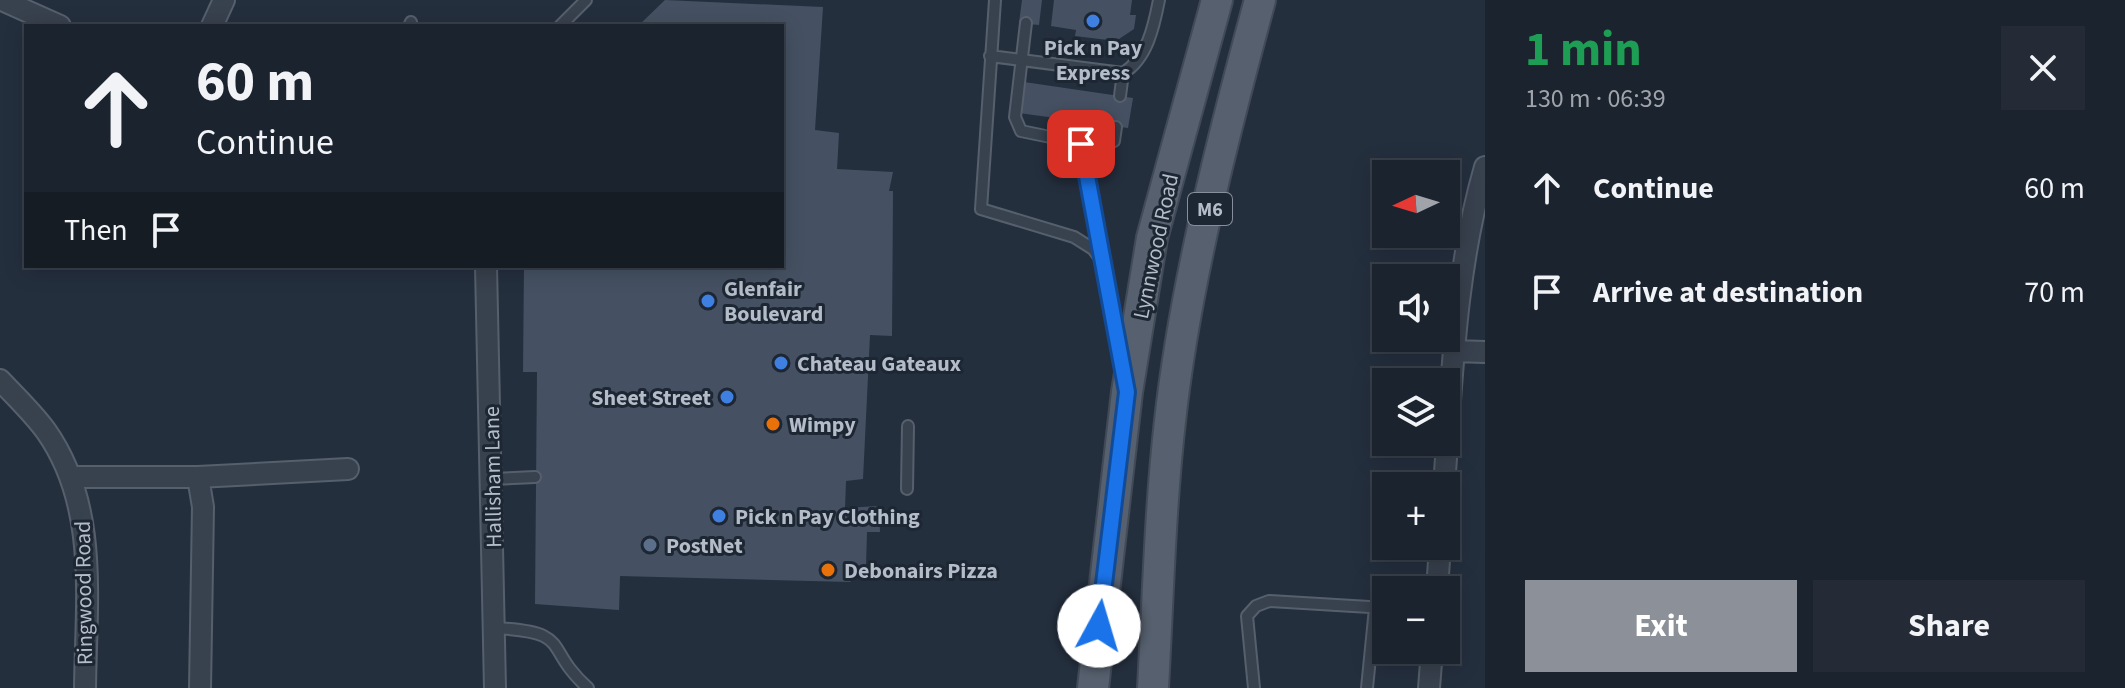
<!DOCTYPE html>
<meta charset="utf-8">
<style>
:root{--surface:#1b232e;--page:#242b36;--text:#f1f3f6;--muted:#a0a4aa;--line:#39404a;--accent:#8c9099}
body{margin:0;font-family:"Source Sans 3",sans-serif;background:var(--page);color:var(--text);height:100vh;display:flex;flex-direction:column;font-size:30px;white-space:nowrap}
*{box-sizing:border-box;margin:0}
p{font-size:26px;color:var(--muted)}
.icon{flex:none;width:44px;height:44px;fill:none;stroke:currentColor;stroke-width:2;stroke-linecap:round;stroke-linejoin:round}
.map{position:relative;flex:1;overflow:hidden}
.panel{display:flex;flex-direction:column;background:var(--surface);width:640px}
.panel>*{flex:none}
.guide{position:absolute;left:24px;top:24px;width:760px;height:244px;border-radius:0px;box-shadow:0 4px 20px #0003,0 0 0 2px var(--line);background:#1b232e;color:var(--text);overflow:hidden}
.needle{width:52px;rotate:266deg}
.controls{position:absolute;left:1372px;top:160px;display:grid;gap:16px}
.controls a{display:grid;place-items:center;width:88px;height:88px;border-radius:0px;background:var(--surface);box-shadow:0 4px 20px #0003,0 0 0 2px var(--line);font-size:40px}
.pin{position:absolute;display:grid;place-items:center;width:68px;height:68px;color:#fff;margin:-34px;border-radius:16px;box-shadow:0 4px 12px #0006}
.me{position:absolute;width:88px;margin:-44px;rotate:6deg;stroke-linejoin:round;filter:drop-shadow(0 0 6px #0008)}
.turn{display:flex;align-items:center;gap:28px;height:168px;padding:0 40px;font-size:36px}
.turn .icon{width:104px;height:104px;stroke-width:2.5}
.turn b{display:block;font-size:56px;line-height:68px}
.then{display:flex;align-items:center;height:76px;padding:0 40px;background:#0003;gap:16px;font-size:30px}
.round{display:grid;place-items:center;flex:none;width:84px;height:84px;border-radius:0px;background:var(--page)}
.head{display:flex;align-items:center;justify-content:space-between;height:136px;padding:0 40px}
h1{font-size:48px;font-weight:700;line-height:60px;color:#1e9e55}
.primary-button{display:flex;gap:16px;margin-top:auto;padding:16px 40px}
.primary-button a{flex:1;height:92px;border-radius:0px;background:var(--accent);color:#fff;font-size:32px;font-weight:700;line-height:92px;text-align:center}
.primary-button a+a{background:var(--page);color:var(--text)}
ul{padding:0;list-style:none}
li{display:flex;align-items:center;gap:24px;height:104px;padding:0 40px}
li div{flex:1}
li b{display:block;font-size:30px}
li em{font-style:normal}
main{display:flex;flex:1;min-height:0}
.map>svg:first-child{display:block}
.building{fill:#455162}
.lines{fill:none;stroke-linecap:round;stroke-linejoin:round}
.service-casing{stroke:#565f6c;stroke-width:14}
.minor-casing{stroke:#565f6c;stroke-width:24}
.primary-casing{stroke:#414a57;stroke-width:34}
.service{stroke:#38414e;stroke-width:10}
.minor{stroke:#38414e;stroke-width:20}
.primary{stroke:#56606e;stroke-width:30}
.route-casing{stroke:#114b97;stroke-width:20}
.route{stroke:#1a73e8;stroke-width:14}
.shop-dot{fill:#3f7fe0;stroke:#1d2633;stroke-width:3}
.food-dot{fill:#e8710a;stroke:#1d2633;stroke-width:3}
.service-dot{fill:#5c6f8a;stroke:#1d2633;stroke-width:3}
.labels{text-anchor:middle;stroke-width:6;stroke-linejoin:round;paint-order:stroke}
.shield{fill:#1d2633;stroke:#878f9c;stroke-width:2}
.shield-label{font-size:20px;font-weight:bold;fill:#b4bcc9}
.poi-label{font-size:22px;font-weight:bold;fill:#b4bcc9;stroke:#1d2633;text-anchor:start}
.street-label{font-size:22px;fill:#b4bcc9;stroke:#1d2633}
</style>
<main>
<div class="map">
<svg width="1485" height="688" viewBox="0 0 1485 688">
<rect width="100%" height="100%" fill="#242f3e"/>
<path class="building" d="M665 0 823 7 815 130 839 133 837 169 893 172 889 191H893L892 336 870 335 863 479 846 481 845 508 879 506 880 532H867L866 566 850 582 620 576 619 610 535 604 537 372H523L524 266H782V26H638Z
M1022 0H1042L1039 25 1019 23Z
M1054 0H1132L1130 15H1136L1134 29 1116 41 1075 36 1076 30 1051 26Z
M1024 82 1133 98 1128 128 1019 113Z"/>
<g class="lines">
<g class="service-casing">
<path id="service" d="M995 0 981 209 1074 237 1093 249 1105 265 1121 367
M1026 23 1015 117 1021 131 1099 147 1114 141 1116 127
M409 26 411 22
M560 26 586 0
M990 56 1123 73C1147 59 1154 26 1159 0
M1120 96 1123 73
M1081 144 1104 259
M492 479 535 477
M907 489 908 426
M495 628C574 632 542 647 588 688
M1254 688 1247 616 1256 606 1269 601 1386 608
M1367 688 1375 608"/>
</g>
<g class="minor-casing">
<path id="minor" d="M2 0 60 26
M212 26 224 0
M486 266 495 688
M1454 351 1485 352
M0 380C15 396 33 413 46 431 99 506 86 600 85 688
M72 477H198L348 469
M198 477 203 507 200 688
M1444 486C1452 380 1455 270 1485 167
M1437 590 1440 546
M1429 688 1432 650"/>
</g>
<g class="primary-casing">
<path id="primary" d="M1093 688 1127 392 1152 238 1217 0
M1153 688C1158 599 1160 509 1170 421 1185 284 1224 133 1260 0"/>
</g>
<use href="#service" class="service"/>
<use href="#minor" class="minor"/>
<use href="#primary" class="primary"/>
</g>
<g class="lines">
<g class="route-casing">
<path id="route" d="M1081 144 1127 392 1099 626"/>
</g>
<use href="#route" class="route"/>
</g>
<g class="shop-dot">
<circle cx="1093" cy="21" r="8"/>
<circle cx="708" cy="301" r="8"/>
<circle cx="781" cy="363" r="8"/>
<circle cx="727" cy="397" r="8"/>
<circle cx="719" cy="516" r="8"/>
</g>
<g class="food-dot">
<circle cx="773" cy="424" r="8"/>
<circle cx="828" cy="570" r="8"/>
</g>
<circle class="service-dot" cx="650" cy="545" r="8"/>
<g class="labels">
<rect class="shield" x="1188" y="193" width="44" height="32" rx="6"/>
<g class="shield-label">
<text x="1210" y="216">M6</text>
</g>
<g class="poi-label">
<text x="1093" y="55" text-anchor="middle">Pick n Pay<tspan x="1093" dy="25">Express</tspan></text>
<text x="724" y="296">Glenfair<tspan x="724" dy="25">Boulevard</tspan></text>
<text x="797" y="371">Chateau Gateaux</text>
<text x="711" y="405" text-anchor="end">Sheet Street</text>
<text x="789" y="432">Wimpy</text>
<text x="735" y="524">Pick n Pay Clothing</text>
<text x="666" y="553">PostNet</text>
<text x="844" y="578">Debonairs Pizza</text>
</g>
<g class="street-label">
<text transform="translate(1155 246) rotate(-78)" y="8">Lynnwood Road</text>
<text transform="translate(492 477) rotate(-91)" y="8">Hallisham Lane</text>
<text transform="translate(83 593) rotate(-91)" y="8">Ringwood Road</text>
</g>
</g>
</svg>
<div class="controls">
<a><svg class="needle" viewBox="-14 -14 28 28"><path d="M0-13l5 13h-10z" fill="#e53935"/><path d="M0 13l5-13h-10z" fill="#a0a4aa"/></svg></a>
<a><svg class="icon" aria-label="sound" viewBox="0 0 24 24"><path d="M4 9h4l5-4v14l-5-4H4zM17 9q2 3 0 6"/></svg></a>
<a><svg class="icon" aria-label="layers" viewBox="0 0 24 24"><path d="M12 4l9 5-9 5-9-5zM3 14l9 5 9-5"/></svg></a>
<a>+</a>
<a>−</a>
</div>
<div class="pin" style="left:1081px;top:144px;background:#d93025"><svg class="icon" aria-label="arrive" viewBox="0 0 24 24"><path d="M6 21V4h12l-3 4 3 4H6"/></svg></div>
<svg class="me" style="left:1099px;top:626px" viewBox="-20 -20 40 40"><circle r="19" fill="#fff"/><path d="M0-13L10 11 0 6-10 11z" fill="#1a73e8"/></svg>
<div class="guide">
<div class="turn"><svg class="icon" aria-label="ahead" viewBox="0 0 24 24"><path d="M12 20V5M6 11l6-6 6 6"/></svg><div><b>60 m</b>Continue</div></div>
<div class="then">Then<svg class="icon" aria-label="arrive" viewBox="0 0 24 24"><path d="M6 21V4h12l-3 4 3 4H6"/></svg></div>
</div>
</div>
<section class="panel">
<div class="head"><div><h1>1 min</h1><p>130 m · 06:39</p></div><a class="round"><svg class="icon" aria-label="close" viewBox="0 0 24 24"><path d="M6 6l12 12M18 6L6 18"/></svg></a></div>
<ul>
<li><svg class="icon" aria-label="ahead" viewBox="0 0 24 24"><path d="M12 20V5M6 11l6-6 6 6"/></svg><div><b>Continue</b></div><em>60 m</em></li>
<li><svg class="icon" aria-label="arrive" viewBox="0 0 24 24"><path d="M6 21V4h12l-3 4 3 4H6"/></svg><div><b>Arrive at destination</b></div><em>70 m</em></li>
</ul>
<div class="primary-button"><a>Exit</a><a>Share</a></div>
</section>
</main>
